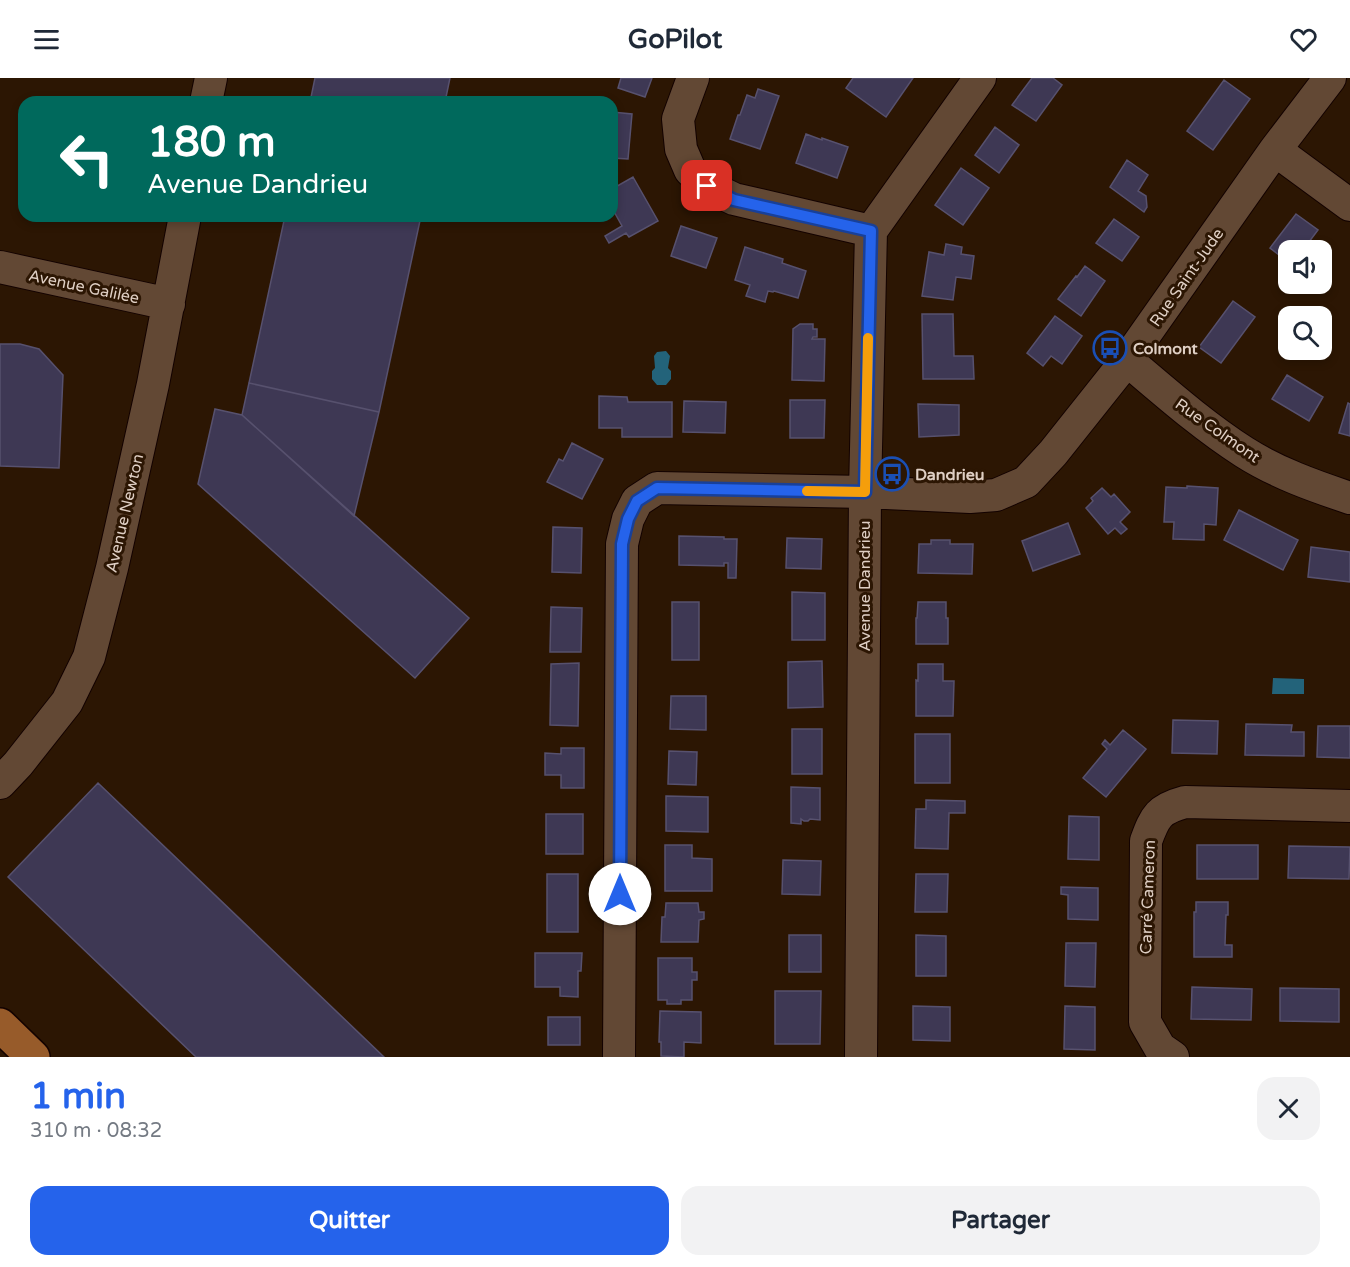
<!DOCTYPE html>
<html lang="fr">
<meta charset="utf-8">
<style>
:root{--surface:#fff;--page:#f2f2f3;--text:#1f2937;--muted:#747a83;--accent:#2563eb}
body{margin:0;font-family:"Varela Round",sans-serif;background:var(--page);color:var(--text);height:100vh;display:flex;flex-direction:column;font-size:22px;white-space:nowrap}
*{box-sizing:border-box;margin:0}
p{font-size:20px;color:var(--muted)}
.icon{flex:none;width:33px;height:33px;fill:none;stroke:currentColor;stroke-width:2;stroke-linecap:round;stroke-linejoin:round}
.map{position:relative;height:979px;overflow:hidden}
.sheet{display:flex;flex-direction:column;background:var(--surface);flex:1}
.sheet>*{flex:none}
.guide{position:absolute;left:18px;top:18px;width:600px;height:126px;border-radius:18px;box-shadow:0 3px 9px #0003;background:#00695c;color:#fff;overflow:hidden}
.controls{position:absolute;left:1278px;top:162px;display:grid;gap:12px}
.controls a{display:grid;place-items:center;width:54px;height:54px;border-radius:12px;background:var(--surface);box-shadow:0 3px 9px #0003;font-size:30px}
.pin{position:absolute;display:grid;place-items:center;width:51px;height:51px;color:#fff;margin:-26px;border-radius:12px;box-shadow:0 3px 9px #0006}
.me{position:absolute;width:66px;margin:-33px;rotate:0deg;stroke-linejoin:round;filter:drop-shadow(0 0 4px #0008)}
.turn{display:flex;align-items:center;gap:21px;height:126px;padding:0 30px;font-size:27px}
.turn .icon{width:78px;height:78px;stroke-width:2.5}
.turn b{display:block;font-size:42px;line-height:51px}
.round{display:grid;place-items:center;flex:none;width:63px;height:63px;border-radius:18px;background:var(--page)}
.overview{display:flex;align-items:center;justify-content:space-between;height:102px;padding:0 30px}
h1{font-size:36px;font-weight:700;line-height:45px;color:var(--accent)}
.button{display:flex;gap:12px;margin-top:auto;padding:12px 30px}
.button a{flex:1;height:69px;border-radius:18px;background:var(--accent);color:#fff;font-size:24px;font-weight:700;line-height:69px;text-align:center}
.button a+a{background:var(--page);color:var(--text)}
header{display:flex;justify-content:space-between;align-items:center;height:78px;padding:0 30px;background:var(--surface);font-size:27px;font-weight:700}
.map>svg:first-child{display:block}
.water{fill:#23637a}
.building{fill:#3e3854;stroke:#57516e;stroke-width:1.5}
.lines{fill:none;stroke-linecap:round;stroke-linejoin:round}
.minor-casing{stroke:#130200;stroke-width:34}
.major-casing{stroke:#130200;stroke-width:36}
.minor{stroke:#624834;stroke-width:32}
.major{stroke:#975b2a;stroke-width:33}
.route-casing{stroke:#184099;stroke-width:15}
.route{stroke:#2563eb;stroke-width:10}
.slow{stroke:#f59e0b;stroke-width:10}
.labels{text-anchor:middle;stroke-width:6;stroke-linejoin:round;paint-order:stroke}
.street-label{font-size:16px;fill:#dfcfc4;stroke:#2c1603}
.poi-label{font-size:16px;font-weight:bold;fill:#dfcfc4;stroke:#2c1603;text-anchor:start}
</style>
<header><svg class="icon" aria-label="menu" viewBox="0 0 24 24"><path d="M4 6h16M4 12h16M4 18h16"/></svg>GoPilot<svg class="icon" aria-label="heart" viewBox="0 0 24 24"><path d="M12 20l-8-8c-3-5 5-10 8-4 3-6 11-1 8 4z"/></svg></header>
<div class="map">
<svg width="1350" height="979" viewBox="0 0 1350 979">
<rect width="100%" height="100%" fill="#2c1603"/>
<path class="water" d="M666 273 670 278 668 290 671 293V301L666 307H657L652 301V293L655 290 654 278 657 274Z
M1273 600 1304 601V616H1272Z"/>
<path class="building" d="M315 0H450L445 24H310Z
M621 0H652L645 19 618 10Z
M853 0H913L886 39 846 10Z
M1032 0H1053L1062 7 1036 43 1012 27Z
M1224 2 1250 21 1213 72 1187 53Z
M758 11 779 18 760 71 730 61 738 37H740L747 17 755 20Z
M612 34 632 36 628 81 612 80Z
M995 49 1019 67 999 95 975 77Z
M806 56 822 62V60L848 69 837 100 796 85Z
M1127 82 1148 97 1138 113 1146 118 1147 129 1144 134 1110 109Z
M961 90 989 110 963 147 935 127Z
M633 99 658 143 629 159 626 155 609 165 605 158 622 148 612 130V111Z
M1296 136 1318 152 1303 172H1288V184L1270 170Z
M285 138H421L379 334 249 305Z
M1114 141 1139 159 1122 183 1096 165Z
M681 148 717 160 706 190 671 178Z
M946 166 962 169 961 176 974 178 971 201 956 199 953 222 922 218 929 174 944 177Z
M745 169 783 181 782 185 806 193 798 220 774 213 773 214 768 213 765 224 746 218 750 207 735 202Z
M1085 188 1105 203 1081 238 1058 221 1076 198 1077 199Z
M1233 223 1255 239 1221 285 1199 269Z
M922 236H953L954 278H973L974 301H923Z
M1055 238 1082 258 1062 286 1051 278 1043 288 1027 275Z
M800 246H813V251H817V259H813L812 261H825L824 303 792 302 793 251Z
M0 266H20L39 271 63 297 59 390 0 388Z
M1287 297 1323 319 1309 343 1272 321Z
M249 305 379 334 354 438 242 337Z
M599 318 627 319 628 324H672V359H622V350H599Z
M790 322H825L824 360H790Z
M684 323 726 324 725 355 683 354Z
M1348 325 1350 326V358L1339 355Z
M918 326 959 327V357L919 359Z
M215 331 242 337 469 540 415 600 198 406Z
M572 365 603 381 582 421 547 404 559 381 563 383Z
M1187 408 1218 410 1216 447 1204 446V462L1173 461 1174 444H1164L1166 409 1187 410Z
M1102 410 1111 419 1114 416 1130 434 1120 444 1127 451 1121 456 1115 450 1108 456 1086 430 1093 423 1091 420Z
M1239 432 1298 462 1283 492 1224 462Z
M1068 445 1080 476 1033 493 1022 463Z
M553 449 582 450 581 495 552 494Z
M679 458 724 459V461H737L736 500H728V485H724V488L679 487Z
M787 460 822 461 821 491 786 490Z
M931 462H950V466H973L972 496 918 495 919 466H931Z
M1311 469 1350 474V504L1308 499Z
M792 514 825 515V562H792Z
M672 524H699V582H672Z
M918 524H946V540H948V566H916V540H917Z
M551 529 582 530 581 574H550Z
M822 583 823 629 788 630V584Z
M579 585 578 648 550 647 551 586Z
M918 586H943V603H954L953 638H916V602L918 603Z
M671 618H706V652L670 651Z
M1173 642 1218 643 1217 676 1172 675Z
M1246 646 1292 647 1291 654H1304V678L1245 677Z
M1318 648H1350V680L1317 679Z
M792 651H822V696H792Z
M1123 652 1146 671 1106 719 1083 700 1107 671 1102 666 1105 662 1110 667Z
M915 656H950V705H915Z
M561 670H584V710H561V697H545V675L561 676Z
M669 673 697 674 696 707 668 706Z
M98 705 384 979H196L8 799Z
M791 709 820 710V742L810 741 808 743H804L801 741V746L791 745Z
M666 718 708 719V754L666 753Z
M926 722 965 723V735H949L948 771 915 770 916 731H926Z
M546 736H583V776H546Z
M1069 738 1099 739V782L1068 781Z
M665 767H692V780L712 781V813H665Z
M1197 767H1258V801H1197Z
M1289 768 1350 769 1349 801 1288 800Z
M783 782 821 783 820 817 782 816Z
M547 796H578V854H547Z
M916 796H948L947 834H915Z
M1061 809 1098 810V842L1068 841V817L1061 816Z
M1196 824H1228V837H1226L1225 867H1232V879H1194V834H1196Z
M666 825H698L699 834H704V841L699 842 698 864H661L662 839H665Z
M789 857H821V894H789Z
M916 857 946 858V898H916Z
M1066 865H1096L1095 909 1065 908Z
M535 875H582L581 893H578V919L560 918V909H535Z
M658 880H692V894H697V902H692V922H681V926H667V922H658Z
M1192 909 1252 911 1251 942 1191 941Z
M1280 910 1339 911V944L1280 943Z
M775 913H821L820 966H775Z
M913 928 950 929V963L913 962Z
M1065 928 1095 929V972L1064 971Z
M660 933 701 934V965L684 964V979L661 978V964H659Z
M548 939H580V967H548Z"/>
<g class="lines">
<g class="minor-casing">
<path id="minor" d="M693 0 678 41 681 71 690 92 707 108 734 121 871 153
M206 24 211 0
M1275 72 1350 127
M0 189 169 226
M1127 282C1165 314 1202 347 1244 374 1277 395 1314 408 1350 420
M0 705 18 686 67 624 89 579 112 490 153 306 185 138
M619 979 622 466 628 441 637 423 657 410 865 414 970 419 996 417 1026 404 1053 375 1127 282 1275 72 1330 0
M861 979 865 414 871 153 980 0
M1173 979 1160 970 1145 944 1146 763C1155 738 1159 731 1185 724L1350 728"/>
</g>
<g class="major-casing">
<path id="major" d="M0 947 33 979"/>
</g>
<use href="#minor" class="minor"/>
<use href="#major" class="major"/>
</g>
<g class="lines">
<g class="route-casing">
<path id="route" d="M620 816 622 466 628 441 637 423 657 410 865 414 871 153 734 122 707 108"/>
</g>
<use href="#route" class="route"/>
<path class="slow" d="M807 413 865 414 868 260"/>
</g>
<defs>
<g id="bus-ring" transform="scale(1.725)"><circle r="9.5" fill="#2c1603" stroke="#1a4fb4" stroke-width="1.5"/><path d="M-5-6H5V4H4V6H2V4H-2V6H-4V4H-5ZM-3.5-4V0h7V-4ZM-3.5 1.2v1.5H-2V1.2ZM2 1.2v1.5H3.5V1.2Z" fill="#1a4fb4"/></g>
</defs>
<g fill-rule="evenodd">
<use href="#bus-ring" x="1110" y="270"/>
<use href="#bus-ring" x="892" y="396"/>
</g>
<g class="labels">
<g class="street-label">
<text transform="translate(1186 199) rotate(-55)" y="6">Rue Saint-Jude</text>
<text transform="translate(84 208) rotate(12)" y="6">Avenue Galilée</text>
<text transform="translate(1218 352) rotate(35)" y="6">Rue Colmont</text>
<text transform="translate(124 435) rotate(-77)" y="6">Avenue Newton</text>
<text transform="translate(864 508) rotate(-90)" y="6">Avenue Dandrieu</text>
<text transform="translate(1147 819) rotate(-88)" y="6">Carré Cameron</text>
</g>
<g class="poi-label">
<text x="1133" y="276">Colmont</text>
<text x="915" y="402">Dandrieu</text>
</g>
</g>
</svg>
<div class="controls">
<a><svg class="icon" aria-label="sound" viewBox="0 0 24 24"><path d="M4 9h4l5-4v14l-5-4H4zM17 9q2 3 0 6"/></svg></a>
<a><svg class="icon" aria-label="search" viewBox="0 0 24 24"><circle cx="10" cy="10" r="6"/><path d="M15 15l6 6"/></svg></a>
</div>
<div class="pin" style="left:707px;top:108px;background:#d93025"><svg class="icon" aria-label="arrive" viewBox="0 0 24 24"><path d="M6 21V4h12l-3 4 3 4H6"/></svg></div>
<svg class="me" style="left:620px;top:816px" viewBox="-20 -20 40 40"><circle r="19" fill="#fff"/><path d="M0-13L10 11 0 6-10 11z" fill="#2563eb"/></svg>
<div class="guide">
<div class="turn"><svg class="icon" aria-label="left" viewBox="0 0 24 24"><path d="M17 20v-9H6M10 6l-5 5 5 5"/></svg><div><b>180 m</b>Avenue Dandrieu</div></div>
</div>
</div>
<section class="sheet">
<div class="overview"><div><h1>1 min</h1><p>310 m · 08:32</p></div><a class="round"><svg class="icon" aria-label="close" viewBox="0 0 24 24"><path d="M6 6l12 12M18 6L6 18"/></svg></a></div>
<div class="button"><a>Quitter</a><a>Partager</a></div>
</section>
